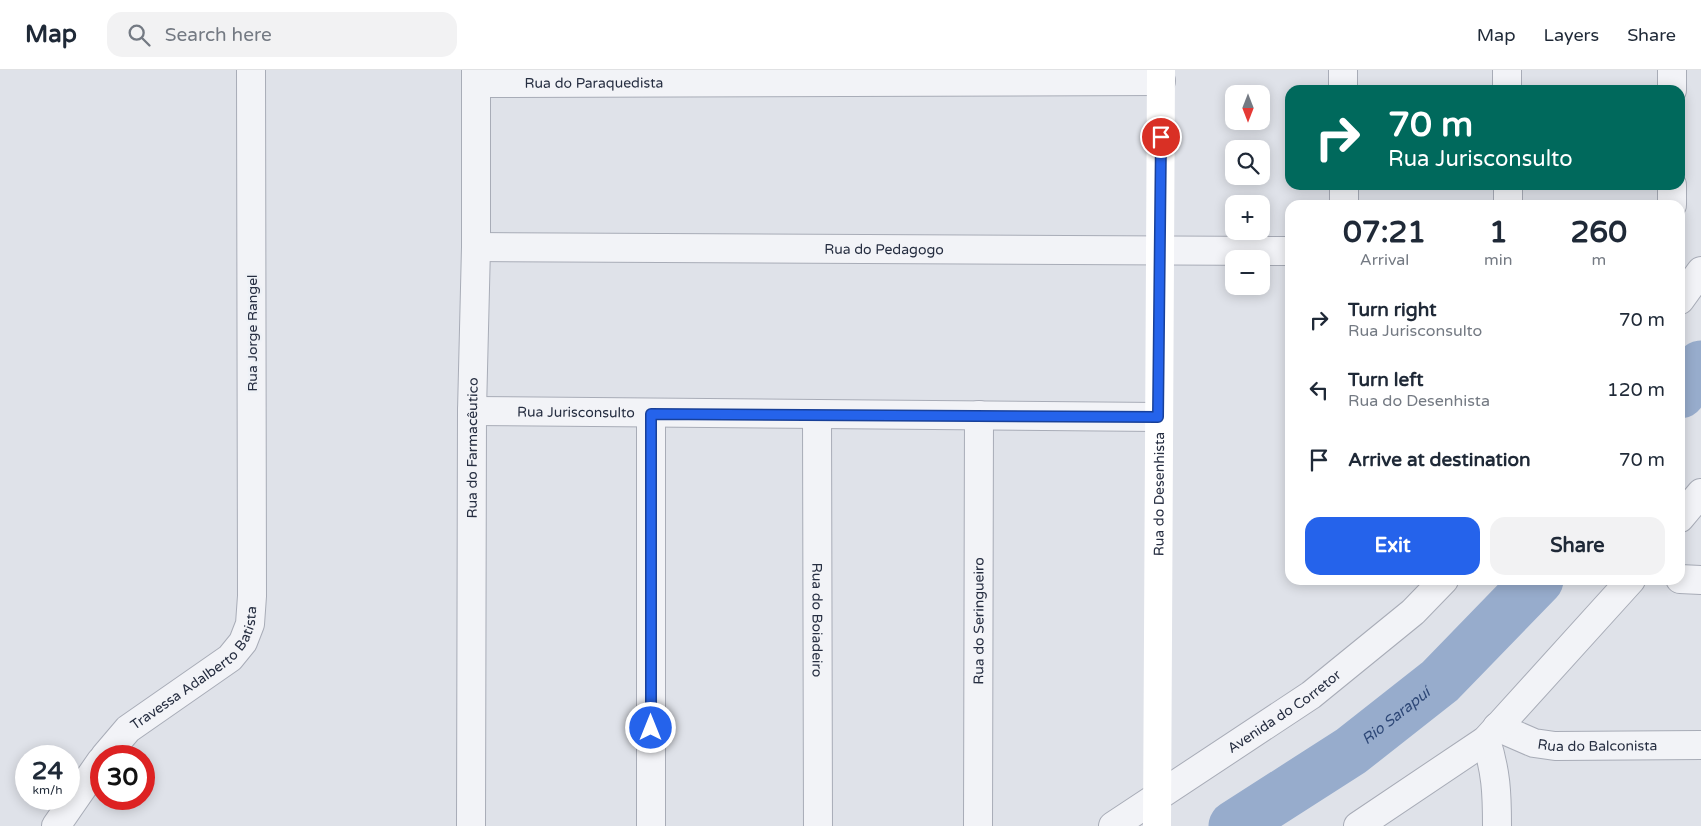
<!DOCTYPE html>
<meta charset="utf-8">
<style>
:root{--surface:#fff;--page:#f2f2f3;--text:#1f2937;--muted:#747a83;--line:#e0e1e3;--accent:#2563eb}
body{margin:0;font-family:"Varela Round",sans-serif;background:var(--page);color:var(--text);height:100vh;display:flex;flex-direction:column;font-size:19px;white-space:nowrap}
*{box-sizing:border-box;margin:0}
p{font-size:16px;color:var(--muted)}
.icon{flex:none;width:28px;height:28px;fill:none;stroke:currentColor;stroke-width:2;stroke-linecap:round;stroke-linejoin:round}
.map{position:relative;flex:1;overflow:hidden}
.side{position:absolute;left:1285px;top:130px;width:400px;height:385px;display:flex;flex-direction:column;background:var(--surface);border-radius:15px;box-shadow:0 2px 12px #0003}
.side>*{flex:none}
.guide{position:absolute;left:1285px;top:15px;width:400px;height:105px;border-radius:15px;box-shadow:0 2px 12px #0003;background:#00695c;color:#fff;overflow:hidden}
.needle{width:32px;rotate:180deg}
.buttons{position:absolute;left:1225px;top:15px;display:grid;gap:10px}
.buttons a{display:grid;place-items:center;width:45px;height:45px;border-radius:10px;background:var(--surface);box-shadow:0 2px 12px #0003;font-size:25px}
.speed{position:absolute;left:15px;top:675px;display:flex;gap:10px;font-size:25px;font-weight:700;text-align:center}
.speed>*{display:grid;place-content:center;width:65px;height:65px;border-radius:50%;background:var(--surface);box-shadow:0 2px 12px #0003;line-height:1}
.speed small{font-size:12px;font-weight:400}
.speed .limit{border:8px solid #d22;background:#fff;color:#111}
.pin{position:absolute;display:grid;place-items:center;width:42px;height:42px;color:#fff;margin:-21px;border:2px solid #fff;border-radius:50%;box-shadow:0 1px 5px #0007}
.me{position:absolute;width:55px;margin:-28px;rotate:0deg;stroke-linejoin:round;filter:drop-shadow(0 0 4px #0008)}
.turn{display:flex;align-items:center;gap:18px;height:105px;padding:0 20px;font-size:22px}
.turn .icon{width:65px;height:65px;stroke-width:2.5}
.turn b{display:block;font-size:35px;line-height:42px}
.eta{display:flex;justify-content:space-evenly;align-items:center;height:85px;text-align:center}
.eta b{font-size:30px;font-weight:800;line-height:35px}
.button{display:flex;gap:10px;margin-top:auto;padding:10px 20px}
.button a{flex:1;height:58px;border-radius:15px;background:var(--accent);color:#fff;font-size:20px;font-weight:800;line-height:58px;text-align:center}
.button a+a{background:var(--page);color:var(--text)}
ul{padding:0;list-style:none}
li{display:flex;align-items:center;gap:15px;height:70px;padding:0 20px}
li div{flex:1}
li b{display:block;font-size:19px}
li em{font-style:normal}
header{display:flex;align-items:center;gap:30px;box-sizing:border-box;height:70px;padding:0 25px;background:var(--surface);border-bottom:1px solid var(--line)}
header strong{font-size:24px}
nav{display:flex;gap:28px;margin-inline-start:auto;font-size:18px}
.search{width:350px;height:45px;background:var(--page);display:flex;align-items:center;gap:12px;box-sizing:border-box;padding:0 18px;border-radius:15px;color:var(--muted);font-size:19px}
.map>svg:first-child{display:block}
.lines{fill:none;stroke-linecap:round;stroke-linejoin:round}
.river{stroke:#97accc;stroke-width:51}
.street-casing{stroke:#a8acb7;stroke-width:30}
.street{stroke:#f2f3f7;stroke-width:28}
.secondary{stroke:#fff;stroke-width:28}
.route-casing{stroke:#184099;stroke-width:12}
.route{stroke:#2563eb;stroke-width:9}
.labels{text-anchor:middle;stroke-width:5;stroke-linejoin:round;paint-order:stroke}
.street-label{font-size:14px;fill:#262e41;stroke:#eef1f6}
.water-label{font-size:15px;font-style:italic;fill:#2e4877;stroke:#eef1f6}
</style>
<header>
<strong>Map</strong>
<div class="search"><svg class="icon" aria-label="search" viewBox="0 0 24 24"><circle cx="10" cy="10" r="6"/><path d="M15 15l6 6"/></svg>Search here</div>
<nav><a>Map</a><a>Layers</a><a>Share</a></nav>
</header>
<div class="map">
<svg width="1701" height="756" viewBox="0 0 1701 756">
<rect width="100%" height="100%" fill="#dfe2e9"/>
<g class="lines">
<g class="river">
<path d="M1680 323 1701 296"/>
<path id="s1" d="M1234 756 1351 681 1440 611 1538 510"/>
</g>
<g class="street-casing">
<g id="street">
<path d="M1343 0V20"/>
<path d="M1507 0V20"/>
<path d="M1672 0V20"/>
<path id="s2" d="M476 13 1161 11"/>
<path d="M1344 115V135"/>
<path d="M1508 115V135"/>
<path d="M1672 115V135"/>
<path id="s3" d="M476 177 1290 181"/>
<path d="M1680 230 1701 201"/>
<path id="s4" d="M472 341 1158 347"/>
<path d="M651 344V756"/>
<path id="s5" d="M817 345 818 756"/>
<path d="M1680 448 1701 423"/>
<path d="M1680 509 1701 510"/>
<path id="s6" d="M1497 657 1534 673 1555 676 1701 675"/>
<path d="M1486 670C1496 702 1497 722 1497 756"/>
<path id="s7" d="M105 686 128 659 230 588 243 572 250 554 252 526 251 0"/>
<path d="M56 756 101 691"/>
<path id="s8" d="M471 756 472 341 476 177V0"/>
<path id="s9" d="M978 756 979 345"/>
<path id="s10" d="M1113 756 1311 625 1413 542 1444 510"/>
<path d="M1358 756 1486 670 1631 510"/>
</g>
</g>
<use href="#street" class="street"/>
<path class="secondary" id="s11" d="M1157 756 1161 0"/>
</g>
<g class="lines">
<g class="route-casing">
<path id="route" d="M651 658V344L1158 347 1161 67"/>
</g>
<use href="#route" class="route"/>
</g>
<g class="labels">
<g class="street-label">
<text dy="5" stroke="none"><textPath href="#s2" startOffset="118">Rua do Paraquedista</textPath></text>
<text dy="5" stroke="none"><textPath href="#s3" startOffset="408">Rua do Pedagogo</textPath></text>
<text transform="translate(252 263) rotate(-90)" y="5">Rua Jorge Rangel</text>
<text dy="5" stroke="none"><textPath href="#s4" startOffset="104">Rua Jurisconsulto</textPath></text>
<text dy="5" stroke="none"><textPath href="#s8" startOffset="378">Rua do Farmacêutico</textPath></text>
<text dy="5" stroke="none"><textPath href="#s11" startOffset="332">Rua do Desenhista</textPath></text>
<text dy="5" stroke="none"><textPath href="#s5" startOffset="205">Rua do Boiadeiro</textPath></text>
<text dy="5" stroke="none"><textPath href="#s9" startOffset="205">Rua do Seringueiro</textPath></text>
<text dy="5" stroke="none"><textPath href="#s7" startOffset="129">Travessa Adalberto Batista</textPath></text>
<text dy="5" stroke="none"><textPath href="#s10" startOffset="206">Avenida do Corretor</textPath></text>
<text dy="5" stroke="none"><textPath href="#s6" startOffset="104">Rua do Balconista</textPath></text>
</g>
<g class="water-label">
<text dy="5" stroke="none"><textPath href="#s1" startOffset="196">Rio Sarapuí</textPath></text>
</g>
</g>
</svg>
<div class="buttons">
<a><svg class="needle" viewBox="-14 -14 28 28"><path d="M0-13l5 13h-10z" fill="#e53935"/><path d="M0 13l5-13h-10z" fill="#747a83"/></svg></a>
<a><svg class="icon" aria-label="search" viewBox="0 0 24 24"><circle cx="10" cy="10" r="6"/><path d="M15 15l6 6"/></svg></a>
<a>+</a>
<a>−</a>
</div>
<div class="speed"><div>24<small>km/h</small></div><div class="limit">30</div></div>
<div class="pin" style="left:1161px;top:67px;background:#d93025"><svg class="icon" aria-label="arrive" viewBox="0 0 24 24"><path d="M6 21V4h12l-3 4 3 4H6"/></svg></div>
<svg class="me" style="left:651px;top:658px" viewBox="-20 -20 40 40"><circle r="17" fill="#2563eb" stroke="#fff" stroke-width="3"/><path d="M0-11L8 9 0 5-8 9z" fill="#fff"/></svg>
<div class="guide">
<div class="turn"><svg class="icon" aria-label="right" viewBox="0 0 24 24"><path d="M7 20v-9h11M14 6l5 5-5 5"/></svg><div><b>70 m</b>Rua Jurisconsulto</div></div>
</div>
<section class="side">
<div class="eta">
<div><b>07:21</b><p>Arrival</p></div>
<div><b>1</b><p>min</p></div>
<div><b>260</b><p>m</p></div>
</div>
<ul>
<li><svg class="icon" aria-label="right" viewBox="0 0 24 24"><path d="M7 20v-9h11M14 6l5 5-5 5"/></svg><div><b>Turn right</b><p>Rua Jurisconsulto</p></div><em>70 m</em></li>
<li><svg class="icon" aria-label="left" viewBox="0 0 24 24"><path d="M17 20v-9H6M10 6l-5 5 5 5"/></svg><div><b>Turn left</b><p>Rua do Desenhista</p></div><em>120 m</em></li>
<li><svg class="icon" aria-label="arrive" viewBox="0 0 24 24"><path d="M6 21V4h12l-3 4 3 4H6"/></svg><div><b>Arrive at destination</b></div><em>70 m</em></li>
</ul>
<div class="button"><a>Exit</a><a>Share</a></div>
</section>
</div>
